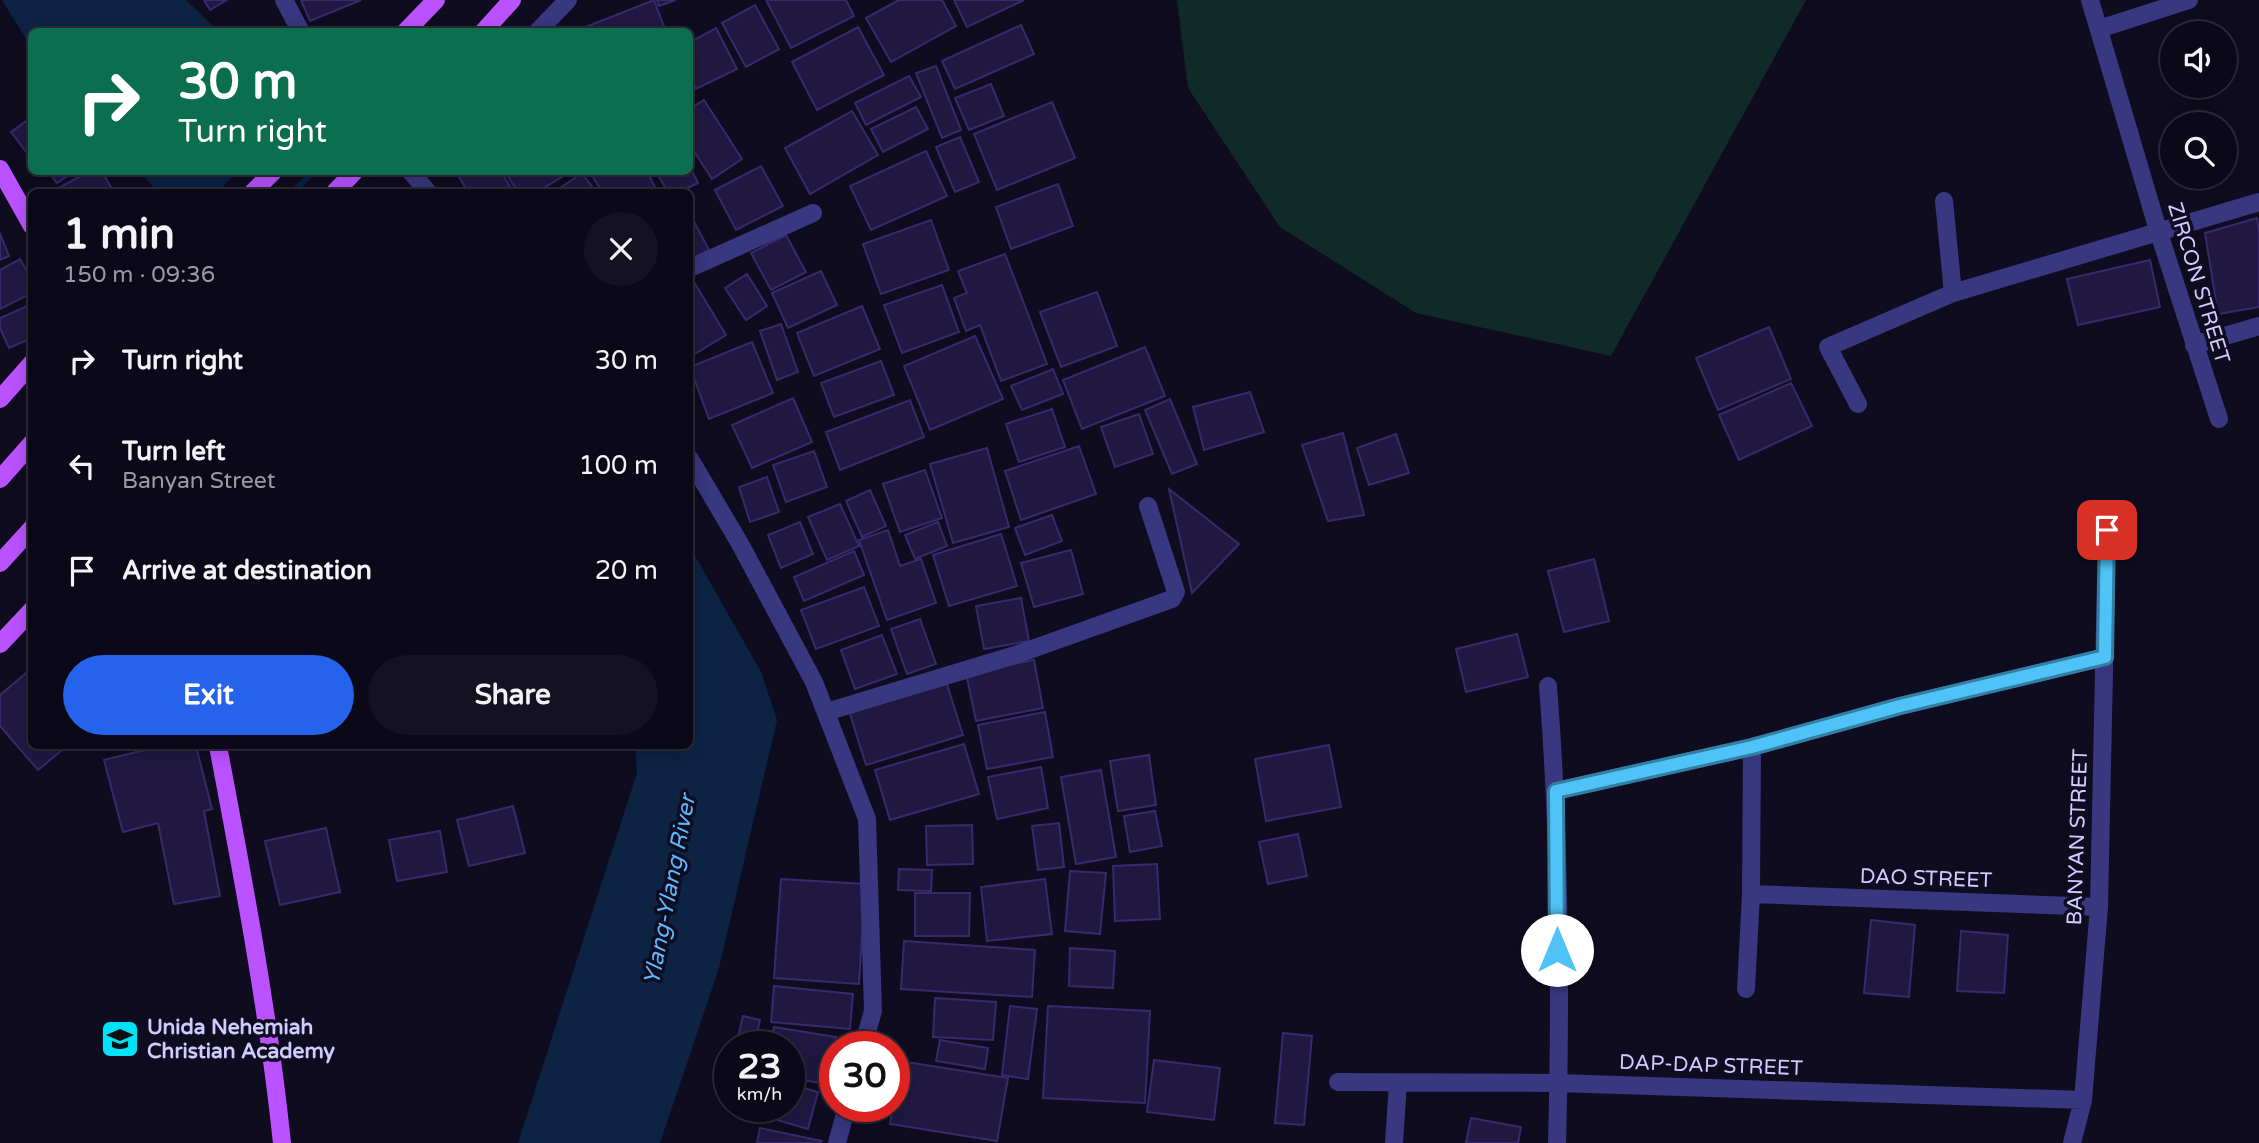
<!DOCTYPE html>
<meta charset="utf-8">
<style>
:root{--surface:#0b0918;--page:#141221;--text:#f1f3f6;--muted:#9a9aa2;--line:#2b2a37;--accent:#2563eb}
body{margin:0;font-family:"Varela Round",sans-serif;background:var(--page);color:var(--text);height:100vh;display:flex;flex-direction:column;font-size:26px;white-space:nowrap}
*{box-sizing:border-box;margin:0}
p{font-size:23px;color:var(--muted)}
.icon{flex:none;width:38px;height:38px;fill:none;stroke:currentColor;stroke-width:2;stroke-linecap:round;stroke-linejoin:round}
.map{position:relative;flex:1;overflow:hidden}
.panel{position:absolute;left:28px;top:189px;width:665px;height:560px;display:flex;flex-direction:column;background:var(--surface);border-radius:10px;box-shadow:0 4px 18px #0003,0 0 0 2px var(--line)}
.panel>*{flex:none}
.guide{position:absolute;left:28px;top:28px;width:665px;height:147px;border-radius:10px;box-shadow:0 4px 18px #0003,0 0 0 2px var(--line);background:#0b6e4f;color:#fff;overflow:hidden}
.tools{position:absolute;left:2160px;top:21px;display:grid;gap:14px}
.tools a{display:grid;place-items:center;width:77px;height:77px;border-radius:50%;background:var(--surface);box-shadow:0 4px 18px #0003,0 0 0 2px var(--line);font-size:35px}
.speed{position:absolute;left:714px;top:1031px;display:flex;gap:14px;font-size:35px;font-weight:700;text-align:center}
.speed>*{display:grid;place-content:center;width:91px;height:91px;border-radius:50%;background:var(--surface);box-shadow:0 4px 18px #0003,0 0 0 2px var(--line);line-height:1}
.speed small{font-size:18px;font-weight:400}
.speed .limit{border:10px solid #d22;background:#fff;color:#111}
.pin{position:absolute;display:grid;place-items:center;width:60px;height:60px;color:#fff;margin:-30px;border-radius:14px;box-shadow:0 4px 10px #0006}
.me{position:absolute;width:77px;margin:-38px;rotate:0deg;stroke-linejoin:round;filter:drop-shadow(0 0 5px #0008)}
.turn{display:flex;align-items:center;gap:24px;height:147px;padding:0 35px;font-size:32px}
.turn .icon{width:91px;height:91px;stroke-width:2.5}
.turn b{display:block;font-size:49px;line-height:60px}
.round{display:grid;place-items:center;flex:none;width:74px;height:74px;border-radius:37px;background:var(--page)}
.headline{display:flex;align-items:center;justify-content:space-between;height:119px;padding:0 35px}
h1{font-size:42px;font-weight:800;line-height:52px}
.button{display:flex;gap:14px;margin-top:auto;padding:14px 35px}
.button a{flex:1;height:80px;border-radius:42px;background:var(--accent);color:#fff;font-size:28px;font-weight:800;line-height:80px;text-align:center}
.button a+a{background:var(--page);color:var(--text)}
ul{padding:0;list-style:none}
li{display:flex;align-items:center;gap:21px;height:105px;padding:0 35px}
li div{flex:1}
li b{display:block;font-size:26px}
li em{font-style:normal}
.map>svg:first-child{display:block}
.green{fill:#102a28}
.water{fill:#0c2344}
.pier{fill:#0f0c20}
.building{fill:#201841;stroke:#362a6d;stroke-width:2}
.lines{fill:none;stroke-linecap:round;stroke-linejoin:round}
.minor{stroke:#38377f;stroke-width:18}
.major{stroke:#bb52ff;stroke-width:18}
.route-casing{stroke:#337fa1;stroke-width:18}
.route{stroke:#4fc3f7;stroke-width:12}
.labels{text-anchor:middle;stroke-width:7;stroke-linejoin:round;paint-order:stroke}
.street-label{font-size:21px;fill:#d0cbff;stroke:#0f0c20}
.poi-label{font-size:21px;font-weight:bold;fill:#d0cbff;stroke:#0f0c20;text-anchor:start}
.water-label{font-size:23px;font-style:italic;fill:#59b6ff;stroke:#0f0c20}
</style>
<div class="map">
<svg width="2259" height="1143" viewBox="0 0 2259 1143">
<rect width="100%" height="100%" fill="#0f0c20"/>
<path class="green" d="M1177 0H1806L1611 356 1416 313 1280 227 1188 88Z"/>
<path class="water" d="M2 0H186L218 31 32 32 31 47Z
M140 172H356L374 192H158Z
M690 547 761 672 777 720 719 968 660 1143H518L637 773 635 746H690Z"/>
<path class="pier" d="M237 172H308L289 192H218Z
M317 172H361L373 187 368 192H297Z"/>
<path class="building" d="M204 0H227L210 10Z
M301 0H361L310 21Z
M654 0 666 32H573Z
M657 0H676L659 6Z
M766 0H846L854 16 791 48Z
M899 0H942L956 26 891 62 866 18Z
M954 0H1024L967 27Z
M755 5 779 49 746 67 722 23Z
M1021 25 1034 54 955 89 942 61Z
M858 27 884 75 817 110 792 62Z
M716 28 737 69 696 89 690 77V42Z
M936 66 961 130 942 138 916 73Z
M909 76 921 97 866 125 855 103Z
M991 84 1004 116 969 130 955 98Z
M704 100 742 159 712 179 690 145V109Z
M1052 102 1075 158 997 190 974 134Z
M916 107 928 129 883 152 871 129Z
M852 111 878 155 810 194 785 148Z
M32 117V156L30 157 11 132Z
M960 137 979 182 955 192 936 147Z
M926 151 947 196 871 230 850 186Z
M761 166 783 206 736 230 715 190Z
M690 167 698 183 680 192H668L656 172H690Z
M49 172H73L57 183Z
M88 172H102L114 192H54L53 191Z
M456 172H501L511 188 504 192H468Z
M505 172H570L537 192H518Z
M590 172H647L658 192H602Z
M582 173 596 192H554Z
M1058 184 1073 226 1011 249 996 207Z
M690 214 709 250 690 260Z
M2257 218 2259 230V307L2218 314 2205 233Z
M931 220 949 270 881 294 863 244Z
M0 233 9 256 0 260Z
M786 235 806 272 771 290 751 253Z
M1005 254 1047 364 1001 381 980 325 966 331 954 298 967 293 958 271Z
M20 259 32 280V293L0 309V270Z
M2150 260 2160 307 2078 325 2067 279Z
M821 271 837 305 788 328 772 293Z
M747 274 767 306 746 320 725 288Z
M694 282 726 335 690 357V285Z
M942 285 959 332 902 353 884 305Z
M1097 292 1117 346 1061 367 1040 312Z
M32 304V338L9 348 0 328V318Z
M862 306 880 349 814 376 797 333Z
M781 324 798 372 777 380 760 331Z
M1769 327 1791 379 1718 410 1696 358Z
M975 336 1003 399 930 430 904 366Z
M752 342 773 393 709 419 690 367Z
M1145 347 1165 396 1082 429 1063 380Z
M881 361 894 395 834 417 821 383Z
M1053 369 1063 394 1022 410 1011 386Z
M1791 383 1812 426 1739 460 1719 415Z
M1250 392 1264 432 1204 450 1193 407Z
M793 398 812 442 752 468 732 425Z
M1170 399 1197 464 1172 474 1145 410Z
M910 400 924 437 840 470 826 432Z
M1052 409 1065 447 1019 462 1006 424Z
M1139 414 1153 454 1115 467 1101 427Z
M1343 433 1364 515 1328 521 1302 445Z
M1396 434 1409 473 1369 485 1357 448Z
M1079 446 1096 494 1021 520 1005 471Z
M987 448 1009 527 953 543 930 464Z
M814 451 827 487 786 502 773 465Z
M925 470 942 518 900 532 883 484Z
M767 477 779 512 750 522 739 487Z
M1169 489 1239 544 1192 593Z
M870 490 886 526 862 537 846 501Z
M840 504 859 546 827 560 808 517Z
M1052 515 1062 541 1025 555 1015 528Z
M800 522 813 554 781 568 768 535Z
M938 522 947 546 915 559 905 535Z
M888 530 900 566 921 559 936 603 887 620 859 540Z
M1001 534 1017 586 949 606 933 555Z
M1071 550 1083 594 1034 607 1021 563Z
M854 551 864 575 804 601 794 577Z
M1594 559 1609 621 1564 632 1548 571Z
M864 587 879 626 816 649 801 610Z
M1021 598 1029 641 984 649 976 606Z
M920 619 936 664 907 674 891 629Z
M1517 634 1528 677 1466 692 1456 649Z
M882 635 897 674 855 689 841 650Z
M1034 660 1043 708 976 721 966 673Z
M32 668V746H67L38 770 0 726V695Z
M946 681 963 735 866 765 849 711Z
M1045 712 1053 757 987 769 978 725Z
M964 744 979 794 890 820 875 770Z
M1329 745 1341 807 1266 821 1255 759Z
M161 746H196L212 809 204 811 220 896 174 904 158 823 123 832 104 760Z
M1149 755 1156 805 1118 811 1110 761Z
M1041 767 1048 808 997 819 988 777Z
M1101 770 1116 857 1076 864 1061 777Z
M513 806 525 853 469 866 457 820Z
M1155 811 1162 846 1130 852 1124 816Z
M1059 823 1064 867 1038 870 1032 826Z
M972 825 973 864 927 865 926 826Z
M326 828 340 892 280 905 265 841Z
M440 831 447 872 397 881 389 840Z
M1298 834 1307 876 1268 884 1259 842Z
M1157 864 1160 919 1115 921 1113 866Z
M899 869 932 870 931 891 898 890Z
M1070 871 1106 873 1100 934 1065 931Z
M781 879 865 884 859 984 774 978Z
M1045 879 1052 934 987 941 981 887Z
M915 893H970L969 936H915Z
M1871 920 1915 925 1909 997 1864 993Z
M1961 931 2008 935 2004 993 1957 991Z
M904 941 1035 950 1032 997 901 989Z
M1070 948 1115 951 1113 988 1069 986Z
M774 986 853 994 850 1029 771 1022Z
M935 998 996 1002 993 1040 933 1037Z
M1010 1006 1037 1009 1028 1079 1002 1075Z
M1048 1006 1150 1011 1145 1103 1043 1098Z
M743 1016 760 1020 754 1046H736Z
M774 1027 836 1037 828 1084 789 1078V1046H771Z
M1283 1033 1312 1036 1304 1125 1275 1123Z
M940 1040 988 1048 985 1069 936 1061Z
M1154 1060 1220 1068 1214 1120 1147 1112Z
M900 1061 1008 1078 997 1141 890 1124Z
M789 1084 818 1092 808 1129 742 1110 743 1106H789Z
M1471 1118 1521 1127 1518 1143H1466Z
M760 1128 822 1141 821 1143H757Z"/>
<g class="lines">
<path class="minor" d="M284 0 301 32
M2090 0 2158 230 2219 419
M2099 29 2189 0
M537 32 568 0
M411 172 428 192
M1944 201 1953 293
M690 268 813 213
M2194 345 2259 326
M1858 404 1828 347 1953 293 2259 202
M690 459 739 542 814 682 867 819 873 1011 863 1046
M1548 686C1560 838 1561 991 1557 1143
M826 712 1018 654 1172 599 1176 592 1148 506
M1556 791 1752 747 1900 706 2105 657
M1751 894 2099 907
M1746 989 1751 894 1752 747
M1338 1082 1558 1083 2083 1100
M837 1143 847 1106
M1394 1143 1398 1083
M2072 1143 2083 1100 2099 907 2107 530"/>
<path class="major" d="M405 32 436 0
M483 32 512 0
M0 169 32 226
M253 192 273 172
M335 192 354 172
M0 399 32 363
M0 479 32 443
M0 563 32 528
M0 644 32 610
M218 746C243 878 268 1009 282 1143"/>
</g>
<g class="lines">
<g class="route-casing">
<path id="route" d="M1557 950 1556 791 1752 747 1900 706 2105 657 2107 530"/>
</g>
<use href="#route" class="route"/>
</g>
<defs>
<g id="school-square" transform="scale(2.0125)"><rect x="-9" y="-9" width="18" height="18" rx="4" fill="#00e3f6" stroke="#0f0c20"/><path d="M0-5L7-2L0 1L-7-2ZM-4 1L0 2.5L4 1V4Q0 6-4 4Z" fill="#111"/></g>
</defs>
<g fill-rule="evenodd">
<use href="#school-square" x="120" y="1039"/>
</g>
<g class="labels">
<g class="street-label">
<text transform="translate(2199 283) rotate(73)" y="7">ZIRCON STREET</text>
<text transform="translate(2077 837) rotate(-88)" y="7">BANYAN STREET</text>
<text transform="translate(1926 878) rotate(2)" y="7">DAO STREET</text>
<text transform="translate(1711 1065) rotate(2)" y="7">DAP-DAP STREET</text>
</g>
<g class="poi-label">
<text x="147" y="1034">Unida Nehemiah<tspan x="147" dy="24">Christian Academy</tspan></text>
</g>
<g class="water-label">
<text transform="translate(669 890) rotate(-79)" y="8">Ylang-Ylang River</text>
</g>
</g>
</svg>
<div class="tools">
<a><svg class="icon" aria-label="sound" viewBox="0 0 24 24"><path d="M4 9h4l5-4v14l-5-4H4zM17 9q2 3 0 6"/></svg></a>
<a><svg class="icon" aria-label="search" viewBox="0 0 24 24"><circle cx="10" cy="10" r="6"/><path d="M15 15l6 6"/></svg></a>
</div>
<div class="speed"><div>23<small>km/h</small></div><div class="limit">30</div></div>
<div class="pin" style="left:2107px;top:530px;background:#d93025"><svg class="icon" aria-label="arrive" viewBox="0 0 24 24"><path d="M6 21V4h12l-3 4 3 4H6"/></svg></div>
<svg class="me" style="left:1557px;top:950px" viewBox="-20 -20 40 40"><circle r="19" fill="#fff"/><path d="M0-13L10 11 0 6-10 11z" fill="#4fc3f7"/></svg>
<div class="guide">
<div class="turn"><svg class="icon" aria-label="right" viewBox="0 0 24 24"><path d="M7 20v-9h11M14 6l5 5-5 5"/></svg><div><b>30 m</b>Turn right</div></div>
</div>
<section class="panel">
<div class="headline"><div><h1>1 min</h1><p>150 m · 09:36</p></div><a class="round"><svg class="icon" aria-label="close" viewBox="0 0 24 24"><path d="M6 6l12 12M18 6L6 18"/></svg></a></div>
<ul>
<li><svg class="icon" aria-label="right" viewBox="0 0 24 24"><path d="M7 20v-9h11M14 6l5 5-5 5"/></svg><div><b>Turn right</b></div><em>30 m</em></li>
<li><svg class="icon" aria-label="left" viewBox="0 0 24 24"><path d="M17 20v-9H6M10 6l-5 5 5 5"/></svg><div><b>Turn left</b><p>Banyan Street</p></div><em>100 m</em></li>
<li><svg class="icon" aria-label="arrive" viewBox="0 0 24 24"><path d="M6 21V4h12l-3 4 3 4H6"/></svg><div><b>Arrive at destination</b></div><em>20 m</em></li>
</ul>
<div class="button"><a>Exit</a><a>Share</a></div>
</section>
</div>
